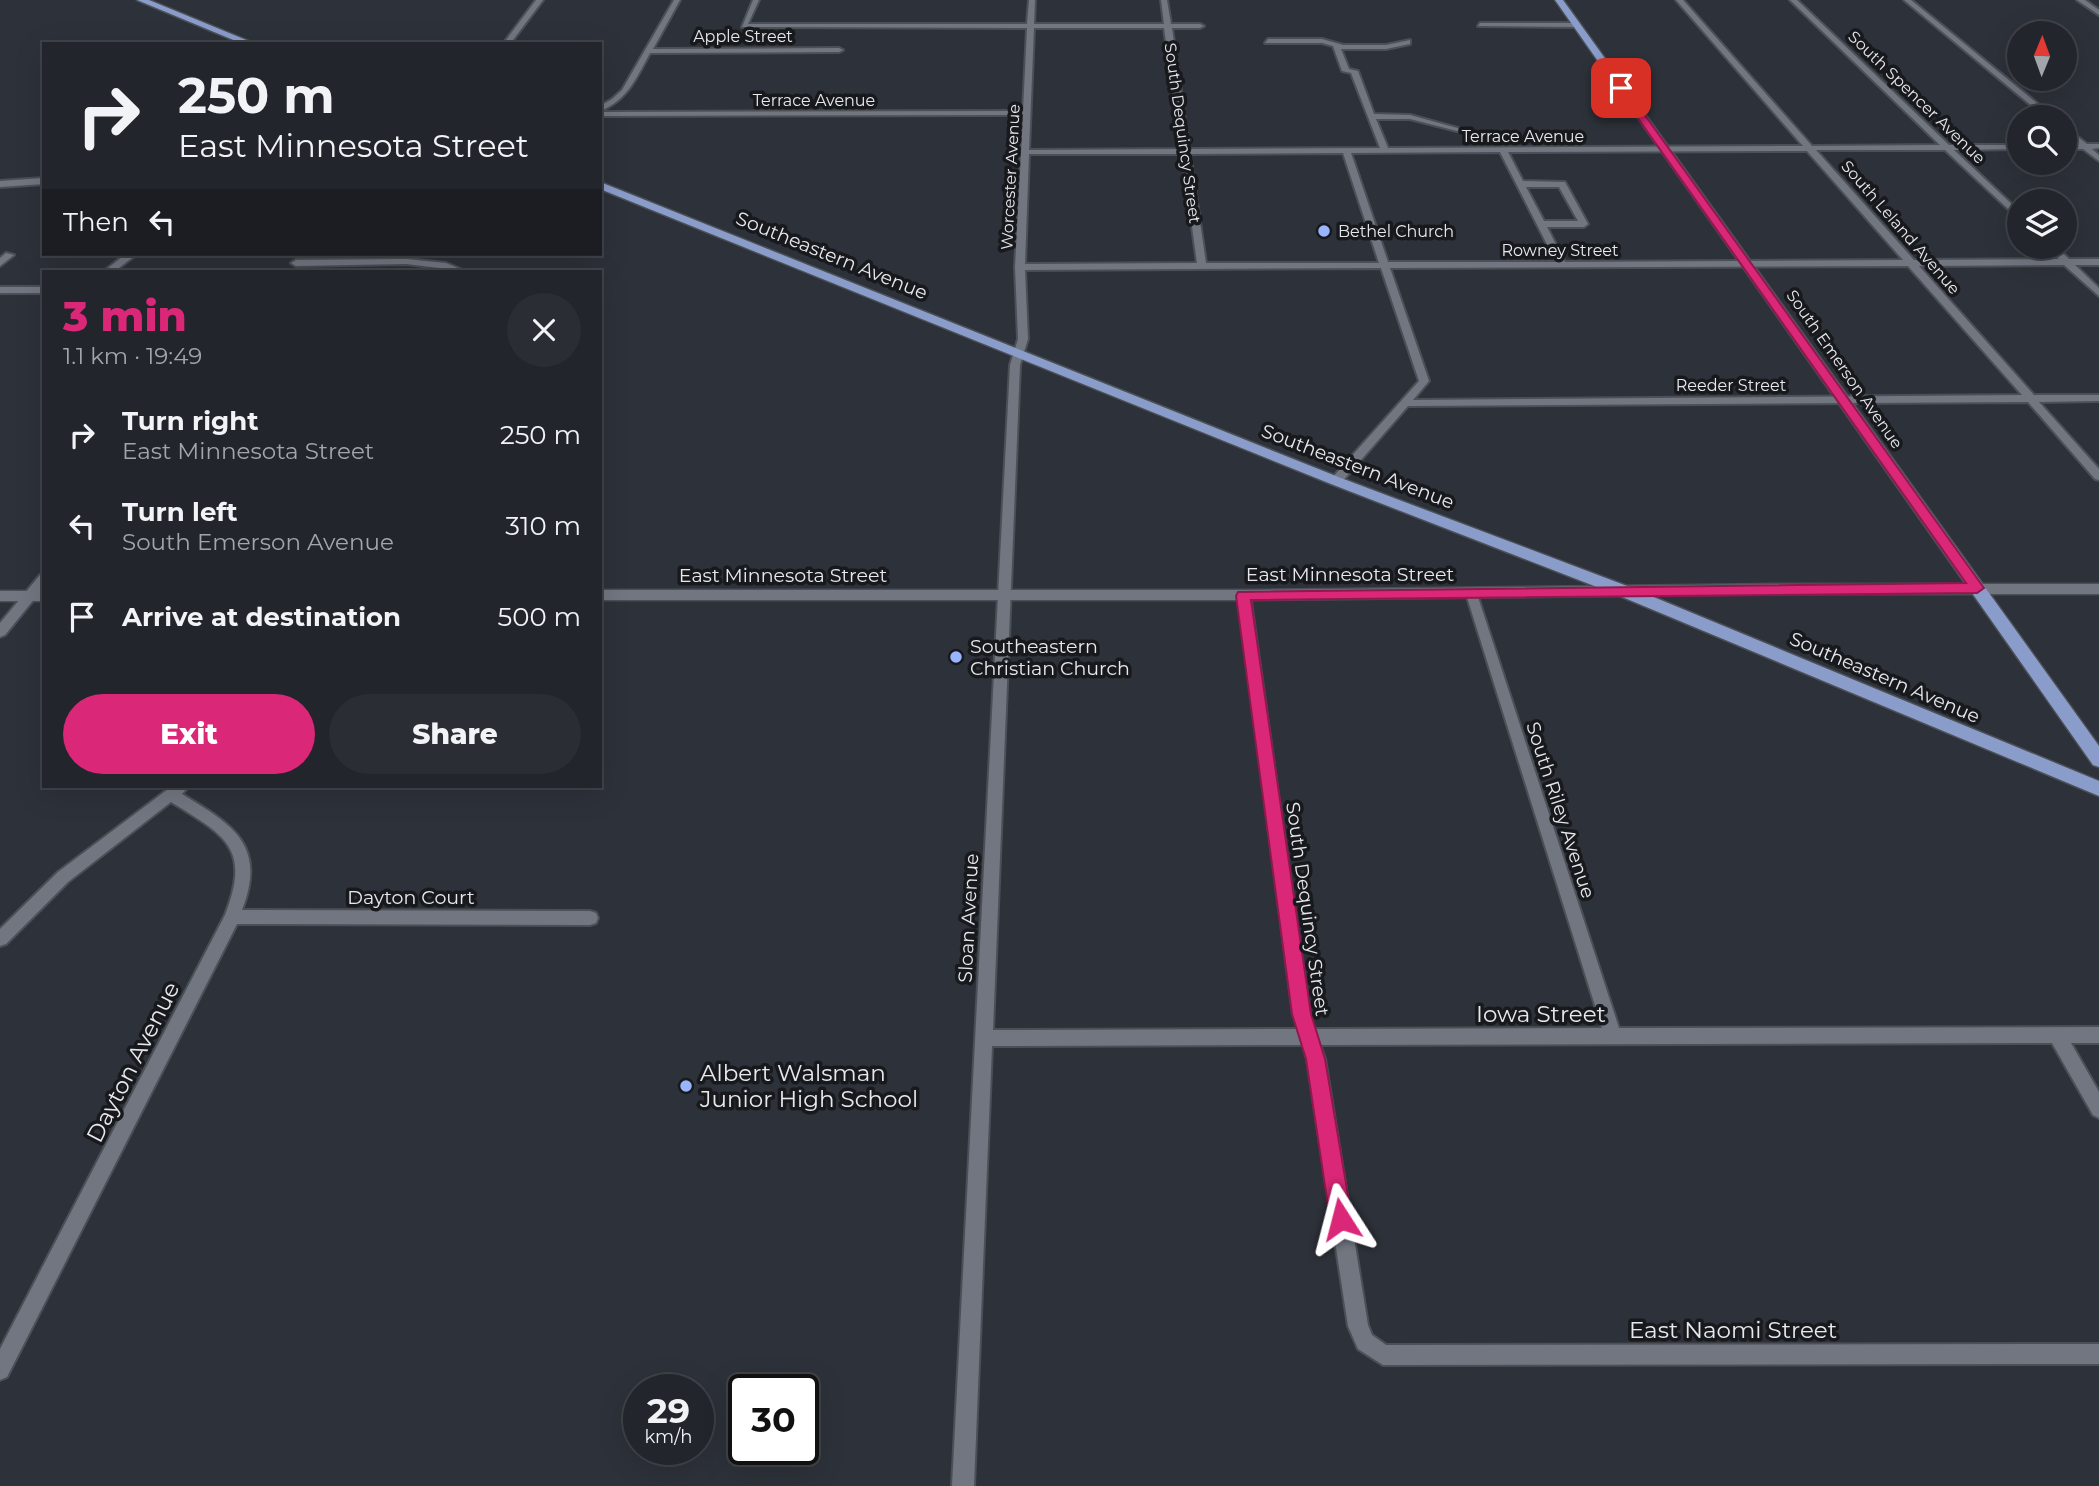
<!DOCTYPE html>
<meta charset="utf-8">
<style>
:root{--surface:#22252b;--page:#2a2d33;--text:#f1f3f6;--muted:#a2a5a9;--line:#3f4247;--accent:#db2777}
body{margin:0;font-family:Montserrat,sans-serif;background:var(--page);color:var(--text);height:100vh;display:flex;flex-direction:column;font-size:26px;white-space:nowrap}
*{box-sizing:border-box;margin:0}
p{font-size:23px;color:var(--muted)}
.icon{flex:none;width:38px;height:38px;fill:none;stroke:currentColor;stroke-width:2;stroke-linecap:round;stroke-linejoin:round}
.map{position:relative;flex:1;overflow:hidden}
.details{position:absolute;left:42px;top:270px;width:560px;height:518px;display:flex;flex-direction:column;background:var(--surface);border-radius:0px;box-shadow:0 7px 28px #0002,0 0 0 2px var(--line)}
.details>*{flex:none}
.banner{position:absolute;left:42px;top:42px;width:560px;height:214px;border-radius:0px;box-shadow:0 7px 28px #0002,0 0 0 2px var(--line);background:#22252b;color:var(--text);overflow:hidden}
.needle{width:46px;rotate:1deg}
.tools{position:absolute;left:2007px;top:21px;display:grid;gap:14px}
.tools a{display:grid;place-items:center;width:70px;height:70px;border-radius:50%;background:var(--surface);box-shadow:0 7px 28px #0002,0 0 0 2px var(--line);font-size:35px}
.speed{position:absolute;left:623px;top:1374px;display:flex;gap:14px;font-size:35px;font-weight:700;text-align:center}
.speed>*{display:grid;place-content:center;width:91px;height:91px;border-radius:50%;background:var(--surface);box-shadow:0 7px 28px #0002,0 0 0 2px var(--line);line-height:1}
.speed small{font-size:18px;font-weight:400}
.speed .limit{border:4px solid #111;border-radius:10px;background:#fff;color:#111}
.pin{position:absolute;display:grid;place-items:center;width:60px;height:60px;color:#fff;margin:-30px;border-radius:14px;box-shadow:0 4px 10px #0006}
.me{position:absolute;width:77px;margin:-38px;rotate:351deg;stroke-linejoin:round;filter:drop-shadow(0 0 5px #0008)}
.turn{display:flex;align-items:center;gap:24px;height:147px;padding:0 21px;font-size:32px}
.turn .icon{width:91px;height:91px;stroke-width:2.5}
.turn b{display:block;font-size:49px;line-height:60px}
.then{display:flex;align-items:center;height:66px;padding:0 21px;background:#0003;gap:14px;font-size:26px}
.round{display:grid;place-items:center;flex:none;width:74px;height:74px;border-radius:37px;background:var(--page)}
.head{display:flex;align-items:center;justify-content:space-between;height:119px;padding:0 21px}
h1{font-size:42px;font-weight:800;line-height:52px;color:var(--accent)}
.action{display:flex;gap:14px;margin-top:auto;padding:14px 21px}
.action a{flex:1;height:80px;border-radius:42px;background:var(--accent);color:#fff;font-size:28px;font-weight:800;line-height:80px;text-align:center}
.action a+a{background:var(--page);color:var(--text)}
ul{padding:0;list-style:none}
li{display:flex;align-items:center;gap:21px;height:91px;padding:0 21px}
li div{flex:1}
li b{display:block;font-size:26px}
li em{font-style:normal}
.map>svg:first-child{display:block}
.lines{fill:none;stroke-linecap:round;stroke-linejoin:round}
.minor-casing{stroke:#4b4f56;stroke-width:4}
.tertiary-casing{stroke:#4b4f56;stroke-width:3}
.primary-casing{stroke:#4b4f56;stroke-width:3}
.minor{fill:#727680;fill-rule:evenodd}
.tertiary{fill:#727680;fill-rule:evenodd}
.primary{fill:#8a9cca;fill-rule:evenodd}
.route{fill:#db2777;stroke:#8e194d;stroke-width:2}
.poi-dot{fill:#99b5fd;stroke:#17191c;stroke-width:2.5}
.labels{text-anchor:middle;stroke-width:7;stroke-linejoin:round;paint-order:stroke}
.far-street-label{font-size:16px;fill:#e6e8ee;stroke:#17191c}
.far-poi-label{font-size:16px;fill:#e6e8ee;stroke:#17191c;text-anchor:start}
.street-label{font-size:19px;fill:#e6e8ee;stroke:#17191c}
.poi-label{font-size:19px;fill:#e6e8ee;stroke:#17191c;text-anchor:start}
.near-street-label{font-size:23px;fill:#e6e8ee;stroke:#17191c}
.near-poi-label{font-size:23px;fill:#e6e8ee;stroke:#17191c;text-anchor:start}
</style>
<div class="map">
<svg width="2099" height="1486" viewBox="0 0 2099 1486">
<rect width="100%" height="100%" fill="#2d3139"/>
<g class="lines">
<g class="minor-casing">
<path id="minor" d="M536 0H543L510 44H503Z
M674 0H680L653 49 839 48 843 50 839 52 650 53C637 77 627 101 600 111V106L612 99 622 90Z
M753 0H759L748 24H1027L1029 0H1035L1034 24H1164L1161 0H1167L1171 24H1200L1204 26 1200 28H1172L1189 149 1380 148 1351 73 1342 71 1333 46 1322 43H1265L1268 39H1322L1343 45H1386L1410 40V44L1386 49H1341L1349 69 1358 71 1374 114 1410 115 1461 129 1457 131 1410 119H1376L1388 148 1803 146 1676 0H1683L1812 146 1940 145 1790 0H1797L1949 145H2020V149L1954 150 2020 212V220L1945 150H1816L1914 260 2059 259 2047 247H2056L2069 259H2099V265H2075L2099 288V296L2064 265 1919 266 2034 395H2099V401L2039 402 2099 469V480L2095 479 2028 402 1408 406 1340 484H1332V478L1419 381 1381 268 1025 270 1028 339 1020 365 993 1030 1298 1029 1293 1014 1238 595 1244 591 1250 595 1309 1014 1314 1029 1602 1028 1466 594 1472 590 1476 591 1619 1028 2099 1027V1043H2071L2099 1092V1118L2093 1115 2052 1043 1320 1045 1325 1059 1368 1325 1372 1335 1386 1345 2099 1344V1364L1383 1365 1358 1349 1348 1326 1307 1059 1303 1045 992 1046 974 1486H952L1010 365 1018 339 1015 267 1023 115 600 116V112L1023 111 1027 28 742 27ZM1034 28H1164L1181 149 1029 150ZM1807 151 1903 260 1565 262 1547 227H1584L1588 224 1565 182 1523 181 1508 152ZM1500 152 1556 262H1388L1351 153ZM1343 153 1379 263H1206L1190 154ZM1029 154H1182L1197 263 1025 264ZM1526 187H1559L1578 221H1544ZM1908 266 2022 395 1413 400 1429 381 1390 268Z
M1904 0H1911L2054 117H2045Z
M2077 0H2085L2099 10V15Z
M1480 23H1576L1580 25 1576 27 1478 26Z
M2065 127 2087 144H2099V148L2092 149 2099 155V161L2083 149H2065V145L2077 144 2065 133Z
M44 178V184L0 187V181Z
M6 253 14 255 0 266V258Z
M126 254H137L115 271H104Z
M406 259 446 263 465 271 406 264 296 266 291 263 296 260Z
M0 287H44V293H0Z
M44 574V587L5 635 0 637V623L40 575Z
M172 786H189L182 794C233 825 267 845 242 910L590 911 596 913 598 918 596 923 590 925 237 924 7 1377 0 1380V1349L225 915C251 848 226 836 171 802L68 882 6 944 0 946V929L58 872Z"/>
</g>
<g class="tertiary-casing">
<path id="tertiary" d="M1789 584H2099V594H1789L1244 600H600V590H1244Z
M0 591H44V601H0Z"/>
</g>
<g class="primary-casing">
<path id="primary" d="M137 0H149L256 44H243Z
M1555 0H1563L2099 746V767L2093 765Z
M600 182 1341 478 1627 586 2099 781V796L1615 594 1331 484 600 189Z"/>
</g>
<use href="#minor" class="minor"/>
<use href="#tertiary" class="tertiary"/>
<use href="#primary" class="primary"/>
</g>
<path class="route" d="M1618 86H1624L1984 588 1977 593 1251 600 1311 1014 1325 1059 1352 1219 1349 1227 1341 1230 1334 1227 1330 1219 1306 1059 1292 1014 1236 596 1238 592 1966 583 1618 90Z"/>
<g class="poi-dot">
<circle cx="1324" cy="231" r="7"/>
<circle cx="956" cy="657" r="7"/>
<circle cx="686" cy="1086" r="7"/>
</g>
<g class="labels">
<g class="far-street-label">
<text x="743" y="42">Apple Street</text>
<text transform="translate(1917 97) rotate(44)" y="6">South Spencer Avenue</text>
<text x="814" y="106">Terrace Avenue</text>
<text transform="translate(1183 133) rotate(82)" y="6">South Dequincy Street</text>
<text x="1523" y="142">Terrace Avenue</text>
<text transform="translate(1010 177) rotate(-87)" y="6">Worcester Avenue</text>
<text transform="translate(1901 227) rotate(49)" y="6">South Leland Avenue</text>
<text x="1560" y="256">Rowney Street</text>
<text transform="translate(1845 369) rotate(55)" y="6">South Emerson Avenue</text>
<text x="1731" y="391">Reeder Street</text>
</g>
<g class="far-poi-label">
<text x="1338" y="237">Bethel Church</text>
</g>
<g class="street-label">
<text transform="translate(832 255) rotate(22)" y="7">Southeastern Avenue</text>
<text transform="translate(1358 466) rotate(21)" y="7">Southeastern Avenue</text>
<text x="1350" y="581">East Minnesota Street</text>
<text x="783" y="582">East Minnesota Street</text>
<text transform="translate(1885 677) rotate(23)" y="7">Southeastern Avenue</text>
<text transform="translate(1561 810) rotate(72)" y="7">South Riley Avenue</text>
<text x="411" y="904">Dayton Court</text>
<text transform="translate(1308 909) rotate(82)" y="7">South Dequincy Street</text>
<text transform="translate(968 918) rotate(-87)" y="7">Sloan Avenue</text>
</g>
<g class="poi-label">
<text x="970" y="653">Southeastern<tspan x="970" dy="22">Christian Church</tspan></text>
</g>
<g class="near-street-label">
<text x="1541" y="1022">Iowa Street</text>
<text transform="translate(133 1062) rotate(-63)" y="8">Dayton Avenue</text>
<text x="1733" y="1338">East Naomi Street</text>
</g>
<g class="near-poi-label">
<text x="700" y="1081">Albert Walsman<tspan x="700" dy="26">Junior High School</tspan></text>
</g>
</g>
</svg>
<div class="tools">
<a><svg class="needle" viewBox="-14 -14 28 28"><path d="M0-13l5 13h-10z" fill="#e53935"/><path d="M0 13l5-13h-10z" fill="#a2a5a9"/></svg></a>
<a><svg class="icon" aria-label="search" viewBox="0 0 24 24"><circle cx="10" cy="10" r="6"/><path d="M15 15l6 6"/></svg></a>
<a><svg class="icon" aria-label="layers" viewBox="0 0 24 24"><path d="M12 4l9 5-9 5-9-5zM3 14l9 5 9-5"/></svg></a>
</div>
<div class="speed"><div>29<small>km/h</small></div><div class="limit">30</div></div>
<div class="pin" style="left:1621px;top:88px;background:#d93025"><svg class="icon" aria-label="arrive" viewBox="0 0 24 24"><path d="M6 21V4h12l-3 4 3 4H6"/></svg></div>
<svg class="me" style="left:1341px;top:1219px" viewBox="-20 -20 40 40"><path d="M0-17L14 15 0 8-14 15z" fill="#db2777" stroke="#fff" stroke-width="4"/></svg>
<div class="banner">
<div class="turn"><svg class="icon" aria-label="right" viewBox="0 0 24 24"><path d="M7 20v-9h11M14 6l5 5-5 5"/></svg><div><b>250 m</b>East Minnesota Street</div></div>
<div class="then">Then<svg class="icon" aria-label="left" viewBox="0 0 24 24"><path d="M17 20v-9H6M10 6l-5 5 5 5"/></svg></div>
</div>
<section class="details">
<div class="head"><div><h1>3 min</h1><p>1.1 km · 19:49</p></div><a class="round"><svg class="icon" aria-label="close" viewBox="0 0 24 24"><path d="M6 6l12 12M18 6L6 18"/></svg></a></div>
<ul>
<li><svg class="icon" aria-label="right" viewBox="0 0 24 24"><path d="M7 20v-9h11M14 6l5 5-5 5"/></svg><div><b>Turn right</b><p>East Minnesota Street</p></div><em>250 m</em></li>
<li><svg class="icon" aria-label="left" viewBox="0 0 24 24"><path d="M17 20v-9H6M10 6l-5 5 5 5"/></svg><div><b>Turn left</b><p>South Emerson Avenue</p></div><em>310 m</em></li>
<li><svg class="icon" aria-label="arrive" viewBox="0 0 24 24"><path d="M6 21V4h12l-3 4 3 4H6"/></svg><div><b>Arrive at destination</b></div><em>500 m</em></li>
</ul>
<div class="action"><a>Exit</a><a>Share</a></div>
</section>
</div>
